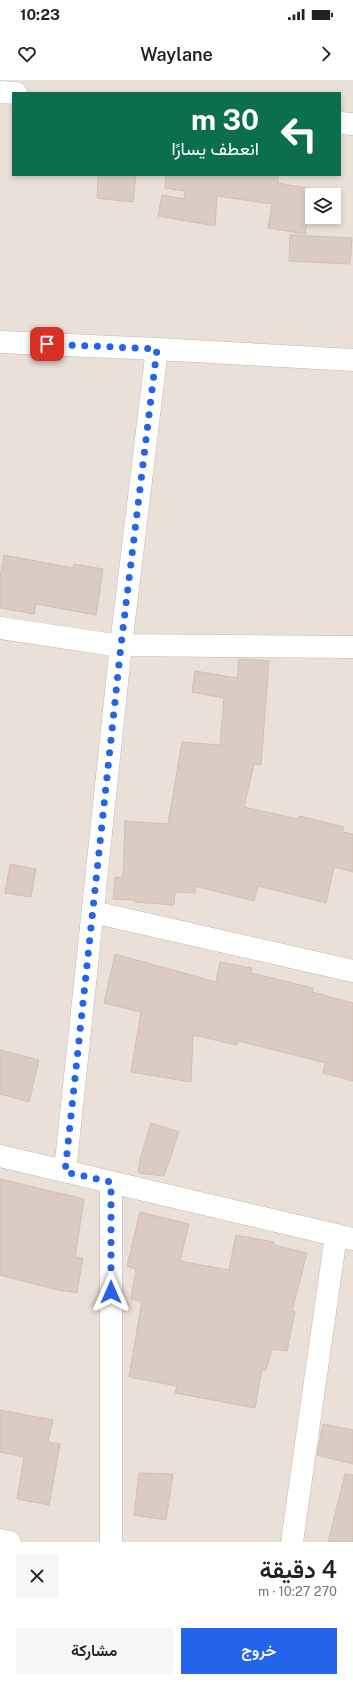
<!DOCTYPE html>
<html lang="ar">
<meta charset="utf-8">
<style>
:root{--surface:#fff;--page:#f6f6f6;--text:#222;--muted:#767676;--accent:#2563eb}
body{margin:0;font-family:"Public Sans",Vazirmatn,sans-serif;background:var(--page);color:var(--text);direction:rtl;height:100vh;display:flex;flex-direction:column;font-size:15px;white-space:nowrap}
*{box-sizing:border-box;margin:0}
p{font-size:13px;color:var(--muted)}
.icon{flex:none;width:22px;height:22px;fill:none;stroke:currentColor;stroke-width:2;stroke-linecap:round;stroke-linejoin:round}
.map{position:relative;height:1462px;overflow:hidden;direction:ltr}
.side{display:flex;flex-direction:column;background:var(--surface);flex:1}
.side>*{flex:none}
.guide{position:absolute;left:12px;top:12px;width:329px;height:84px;border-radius:0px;box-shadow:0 2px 6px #0003;direction:rtl;background:#0b6e4f;color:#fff;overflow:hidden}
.controls{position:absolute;left:305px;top:108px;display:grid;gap:8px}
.controls a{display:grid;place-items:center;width:36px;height:36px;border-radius:0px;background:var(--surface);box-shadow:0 2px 6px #0003;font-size:20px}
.pin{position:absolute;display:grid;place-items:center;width:34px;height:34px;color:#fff;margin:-17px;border-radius:8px;box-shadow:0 2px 6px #0006}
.me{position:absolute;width:44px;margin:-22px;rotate:0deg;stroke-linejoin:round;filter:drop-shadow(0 0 3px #0008)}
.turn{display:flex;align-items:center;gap:14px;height:84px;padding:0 16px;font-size:18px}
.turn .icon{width:52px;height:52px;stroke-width:2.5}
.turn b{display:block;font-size:28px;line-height:34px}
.round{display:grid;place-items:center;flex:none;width:42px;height:42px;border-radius:0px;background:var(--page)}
.overview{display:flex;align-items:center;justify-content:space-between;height:68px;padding:0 16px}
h1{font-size:24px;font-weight:600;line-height:30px}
.cta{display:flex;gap:8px;margin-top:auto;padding:8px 16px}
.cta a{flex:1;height:46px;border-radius:0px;background:var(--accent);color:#fff;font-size:16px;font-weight:600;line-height:46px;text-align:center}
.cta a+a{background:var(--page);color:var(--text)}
.status{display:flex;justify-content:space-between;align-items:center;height:28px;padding:0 20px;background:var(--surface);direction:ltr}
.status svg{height:11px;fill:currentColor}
header{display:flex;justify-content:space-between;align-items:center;height:52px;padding:0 16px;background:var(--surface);font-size:18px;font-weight:600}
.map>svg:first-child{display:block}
.residential{fill:#e9e0d7;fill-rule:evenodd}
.building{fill:#daccc1;stroke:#d1c0b1}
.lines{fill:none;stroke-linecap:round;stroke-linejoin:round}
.minor-casing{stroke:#c3b8ae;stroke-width:23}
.minor{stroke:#fff;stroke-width:22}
.route{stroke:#2563eb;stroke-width:7;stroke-dasharray:0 12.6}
</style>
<div class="status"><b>10:23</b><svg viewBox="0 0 49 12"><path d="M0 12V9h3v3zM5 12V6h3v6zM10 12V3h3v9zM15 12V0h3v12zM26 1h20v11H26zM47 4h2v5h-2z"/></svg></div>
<header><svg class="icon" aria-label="forward" viewBox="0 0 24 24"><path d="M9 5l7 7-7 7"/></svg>Waylane<svg class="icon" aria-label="heart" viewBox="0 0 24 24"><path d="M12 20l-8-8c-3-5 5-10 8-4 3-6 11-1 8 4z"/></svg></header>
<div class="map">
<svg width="353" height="1462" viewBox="0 0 353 1462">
<rect width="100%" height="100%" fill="#f5efe9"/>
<path class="residential" d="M0 0H353V1462H0ZM13 13H340V95H13ZM312 115H334V137H312Z"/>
<path class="building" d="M98 95H136L133 122 97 118Z
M166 95H278V103L313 109 305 154 268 148 272 124 217 116 215 146 158 136 162 115 184 119 185 111 165 108Z
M290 155 352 158 350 184 289 181Z
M4 475 73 488 74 484 103 489 96 535 36 524 34 534 0 528V496Z
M239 579 269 581 261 685 254 684 244 727 298 739 299 736 344 747 342 752 353 754V792L334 787 326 823 258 806 254 821 195 806V813L175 812 174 825 135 822V820L113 819 115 797 123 798 125 741 168 744 182 662 220 665 224 618 192 612 195 591 237 598Z
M10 784 36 789 31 817 5 813Z
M115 874 216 902 220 882 252 888 251 893 313 908 312 912 353 923V1001L323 993 325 983 238 961 237 965 193 955 191 1002 131 992 141 932 104 923Z
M0 970 39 980 29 1022 0 1014Z
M151 1043 179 1052 164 1096 138 1093 140 1079Z
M0 1099 84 1119 75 1177 83 1178 77 1213 53 1209 0 1195Z
M140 1132 189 1144 180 1181 229 1190 236 1155 274 1162V1165L307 1173 292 1231H295L287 1271 272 1269 266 1290 262 1289 255 1328 175 1313 177 1306 129 1297 142 1221 131 1219 136 1189 127 1186Z
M0 1330 53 1340 48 1362 60 1364 49 1425 17 1419 24 1377 0 1372Z
M323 1344 353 1350V1384L317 1375Z
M139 1393 173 1394 166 1440 134 1435Z
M345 1394 353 1395V1462H328Z"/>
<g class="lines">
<g class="minor-casing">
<path id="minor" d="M0 12 16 13
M340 43 353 44
M0 262 157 269 353 280
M0 548 114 565 353 567
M93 832 353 891
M0 1076 353 1159
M65 1091 121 565 157 269
M111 1102V1462
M0 1460 10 1462
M292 1462 336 1155"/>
</g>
<use href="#minor" class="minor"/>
</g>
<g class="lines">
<path class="route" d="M47 264 157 269 121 565 65 1092 111 1102V1212"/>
</g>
</svg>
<div class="controls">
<a><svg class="icon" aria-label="layers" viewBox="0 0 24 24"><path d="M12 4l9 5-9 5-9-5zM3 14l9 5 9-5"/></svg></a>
</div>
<div class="pin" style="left:47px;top:264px;background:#d93025"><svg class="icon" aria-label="arrive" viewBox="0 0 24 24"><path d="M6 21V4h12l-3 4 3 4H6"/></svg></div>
<svg class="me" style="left:111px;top:1212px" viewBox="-20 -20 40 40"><path d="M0-17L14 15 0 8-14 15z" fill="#2563eb" stroke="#fff" stroke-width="4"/></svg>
<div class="guide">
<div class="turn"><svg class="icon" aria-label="left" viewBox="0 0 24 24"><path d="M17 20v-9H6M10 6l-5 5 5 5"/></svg><div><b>30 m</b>انعطف يسارًا</div></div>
</div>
</div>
<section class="side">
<div class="overview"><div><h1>4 دقيقة</h1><p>270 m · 10:27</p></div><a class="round"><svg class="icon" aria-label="close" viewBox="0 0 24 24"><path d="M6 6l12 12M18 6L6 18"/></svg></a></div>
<div class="cta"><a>خروج</a><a>مشاركة</a></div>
</section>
